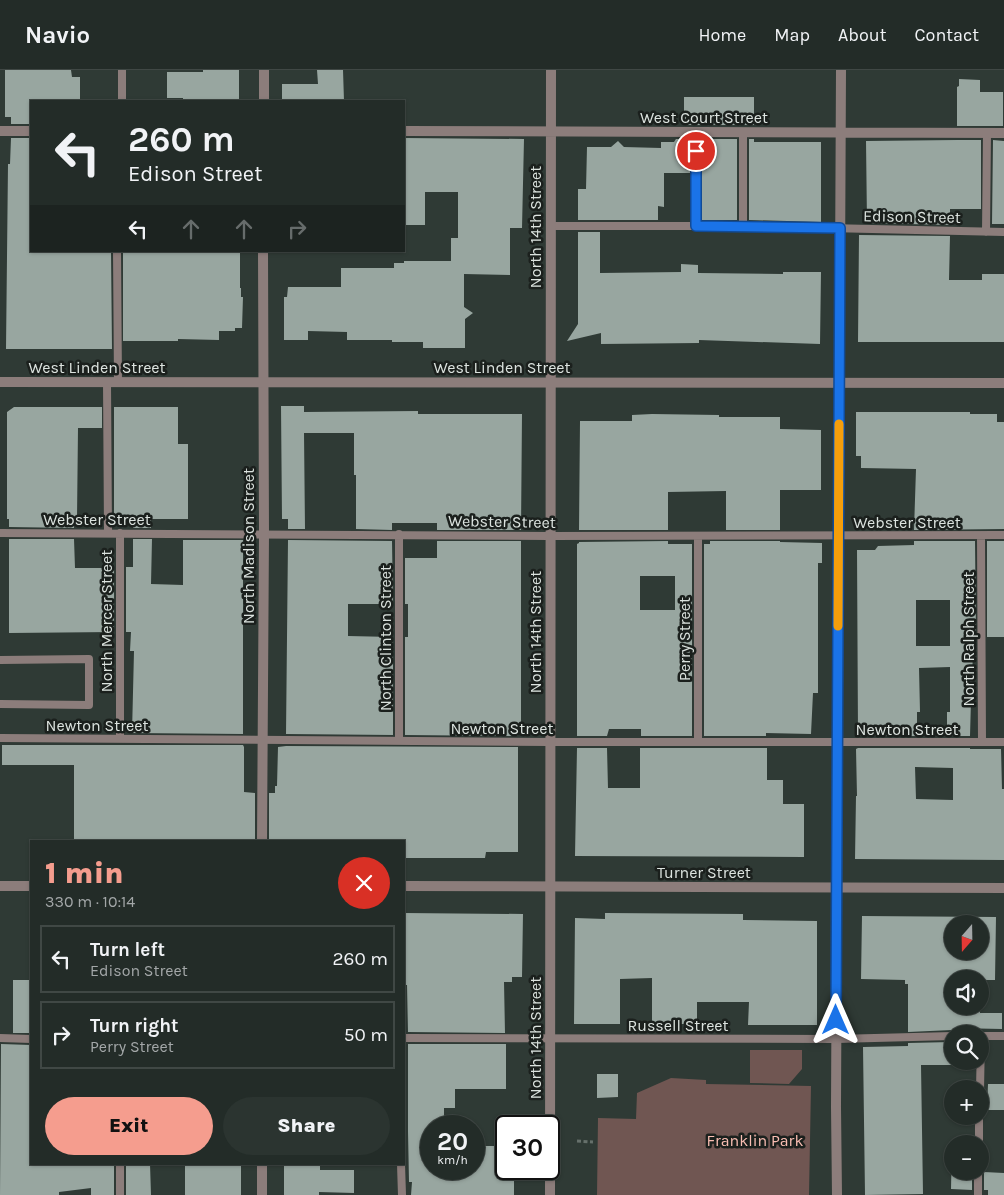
<!DOCTYPE html>
<meta charset="utf-8">
<style>
:root{--surface:#232c28;--page:#2b3430;--text:#f1f3f6;--muted:#a3a7a8;--line:#404845;--accent:#f59d8e}
body{margin:0;font-family:Karla,sans-serif;background:var(--page);color:var(--text);height:100vh;display:flex;flex-direction:column;font-size:19px;white-space:nowrap}
*{box-sizing:border-box;margin:0}
p{font-size:16px;color:var(--muted)}
.icon{flex:none;width:28px;height:28px;fill:none;stroke:currentColor;stroke-width:2;stroke-linecap:round;stroke-linejoin:round}
.map{position:relative;flex:1;overflow:hidden}
.side{position:absolute;left:30px;top:770px;width:375px;height:325px;display:flex;flex-direction:column;background:var(--surface);border-radius:0px;box-shadow:0 1px 4px #0004,0 0 0 1px var(--line)}
.side>*{flex:none}
.hud{position:absolute;left:30px;top:30px;width:375px;height:152px;border-radius:0px;box-shadow:0 1px 4px #0004,0 0 0 1px var(--line);background:#232c28;color:var(--text);overflow:hidden}
.needle{width:32px;rotate:200deg}
.buttons{position:absolute;left:944px;top:845px;display:grid;gap:10px}
.buttons a{display:grid;place-items:center;width:45px;height:45px;border-radius:50%;background:var(--surface);box-shadow:0 1px 4px #0004,0 0 0 1px var(--line);font-size:25px}
.speed{position:absolute;left:420px;top:1045px;display:flex;gap:10px;font-size:25px;font-weight:700;text-align:center}
.speed>*{display:grid;place-content:center;width:65px;height:65px;border-radius:50%;background:var(--surface);box-shadow:0 1px 4px #0004,0 0 0 1px var(--line);line-height:1}
.speed small{font-size:12px;font-weight:400}
.speed .limit{border:2px solid #111;border-radius:8px;background:#fff;color:#111}
.pin{position:absolute;display:grid;place-items:center;width:42px;height:42px;color:#fff;margin:-21px;border:2px solid #fff;border-radius:50%;box-shadow:0 1px 5px #0007}
.me{position:absolute;width:55px;margin:-28px;rotate:0deg;stroke-linejoin:round;filter:drop-shadow(0 0 4px #0008)}
.turn{display:flex;align-items:center;gap:18px;height:105px;padding:0 15px;font-size:22px}
.turn .icon{width:65px;height:65px;stroke-width:2.5}
.turn b{display:block;font-size:35px;line-height:42px}
.lanes{display:flex;align-items:center;height:48px;padding:0 15px;background:#0003;justify-content:center;gap:25px;direction:ltr}
.lanes .off{opacity:.35}
.round{display:grid;place-items:center;flex:none;width:52px;height:52px;border-radius:26px;background:var(--page)}
.head{display:flex;align-items:center;justify-content:space-between;height:85px;padding:0 15px}
h1{font-size:30px;font-weight:800;line-height:38px;color:var(--accent)}
.primary-button{display:flex;gap:10px;margin-top:auto;padding:10px 15px}
.primary-button a{flex:1;height:58px;border-radius:30px;background:var(--accent);color:#111;font-size:20px;font-weight:800;line-height:58px;text-align:center}
.primary-button a+a{background:var(--page);color:var(--text)}
ul{padding:0;list-style:none}
li{display:flex;align-items:center;gap:15px;height:68px;margin:0 10px 8px;padding:0 5px;border:2px solid var(--line);border-radius:0px}
li div{flex:1}
li b{display:block;font-size:19px}
li em{font-style:normal}
header{display:flex;align-items:center;gap:30px;box-sizing:border-box;height:70px;padding:0 25px;background:var(--surface);border-bottom:1px solid var(--line)}
header strong{font-size:24px}
nav{display:flex;gap:28px;margin-inline-start:auto;font-size:18px}
.map>svg:first-child{display:block}
.green{fill:#705652}
.building{fill:#98a6a0;fill-rule:evenodd}
.lines{fill:none;stroke-linecap:round;stroke-linejoin:round}
.path{stroke:#66706b;stroke-width:3;stroke-dasharray:4 2.5;stroke-linecap:butt}
.service{stroke:#8c7d7b;stroke-width:8}
.minor{stroke:#8c7d7b;stroke-width:10}
.tertiary{stroke:#8c7d7b;stroke-width:10}
.route-casing{stroke:#114b97;stroke-width:12}
.route{stroke:#1a73e8;stroke-width:9}
.slow{stroke:#f59e0b;stroke-width:9}
.labels{text-anchor:middle;stroke-width:5;stroke-linejoin:round;paint-order:stroke}
.street-label{font-size:16px;fill:#dce3df;stroke:#1b201d}
.park-label{font-size:16px;fill:#fabeb3;stroke:#1b201d}
</style>
<header>
<strong>Navio</strong>
<nav><a>Home</a><a>Map</a><a>About</a><a>Contact</a></nav>
</header>
<div class="map">
<svg width="1004" height="1125" viewBox="0 0 1004 1125">
<rect width="100%" height="100%" fill="#2f3a35"/>
<path class="green" d="M750 980H802V999L789 1014 750 1013Z
M671 1008 706 1010V1014L811 1016 809 1125H597L598 1048 636 1049 637 1023Z"/>
<path class="building" d="M5 0H71L72 7H80V31H31V54H11V47H5Z
M203 0H239V31H183V28H167V2H203Z
M317 0H343L344 31H282V14H318Z
M959 9 980 10V22H1003V56H957V17L959 16Z
M684 27H754V55H684Z
M11 68H31V181H111L112 279H6L8 94H10Z
M404 68 524 69 522 158H510V205L464 204V237L473 243 465 249V278H423V272H392V270H347V262L308 261V270H284V227H287L288 217H341V198H394V193H404V191H451V168H458V122H425V155H404Z
M676 69H690V103H664V137L658 136V150H578V119H586L587 77H611L618 71 624 77 661 78V72H674Z
M702 69H737V150H702Z
M749 69H754V72H821V152L749 150Z
M957 70H981V139H950V155L867 153 866 71Z
M993 70 1004 71V154H992Z
M578 162H600V203L681 202V194L698 195V203L783 204V202H821L820 274 699 270V273L601 274V263L567 271 578 254Z
M859 165 950 166 949 210H982V204H1004V272H858Z
M123 181H240V218H241V227H243L242 258H235V261H219V270L178 269V271H123Z
M281 336H304V342L418 341V344H522L521 460H437V453H392V460L356 459V405H354V363H304L305 459H288V449H282Z
M14 337H102V358H78L77 449H74V458L9 457V449H7V342Z
M114 337H178V374H188V449H151V458H133V449H114Z
M856 342H970V344H997V352H1004V459L914 460 916 399 861 398V386H856Z
M652 344 719 345V347H780V359L821 360V420H780V460H726V421L668 422V460H579L580 351H632V345Z
M9 469H74L75 498H114V562L9 563Z
M133 469H152L151 514 183 515V470H243V664L132 663 134 581H130L131 562H126V497H133Z
M288 470 392 471 393 534H348V566L393 567V665L286 664Z
M437 471H521V661H518V666L405 665V567H408V534H405V488H437Z
M668 471V474H692V666H641V659H609L607 666H577V474L579 473V472ZM640 506H675V540H640Z
M710 471H780V472L822 473V493H818V623H813L811 664 766 663V666H704V474H710Z
M914 471H975L976 566H973L972 630H971L970 666H947V642H950V597L919 598 920 642H917V666H858L857 480H875L878 476 914 475ZM916 530H950V576H916Z
M987 471H1004V567H987Z
M2 675H243L244 677V722L255 723V771H74V695H2Z
M286 676 518 677V782H486L485 788H404V771H269V723H275V716H277L278 677Z
M577 678H607L608 718H640V678H767V710H783V734H804V787L575 786Z
M858 678H970V679H1001L1002 719H1004V790L855 789 856 726H857L856 679ZM915 697 953 698V730L916 729Z
M404 843 523 844 522 907H512V912H504L505 963 408 962 407 915H405V879H404Z
M605 843 743 844V850L817 851V955H748L749 932H697V954H652V908L620 909V954H574L575 848 605 849Z
M862 846 996 847 995 910H981L980 943H1002V959L955 958 952 959V960L908 962V914H905V910L861 909ZM952 854H980V881H952ZM952 909H980V936H952Z
M13 910H31V963H13Z
M952 972V995H921L923 1124 865 1125 863 977 908 976V973Z
M1 974 31 975V1094H114V1125H91V1118L59 1122V1125H0Z
M408 974H506V1019H455V1038H444V1056H431V1062H429L430 1099H474V1076H506V1099H514V1125H411L412 1112H409L408 1062Z
M597 1004H618V1027L597 1028Z
M988 1014H1004V1040H987Z
M952 1071H971V1074H952V1101L972 1102V1120L951 1119Z
M126 1094H150L151 1125H126Z
M185 1094H241V1125H185Z
M284 1094H320V1100H354V1123L319 1122V1125H284Z
M984 1102 1004 1103V1125H988V1120H984Z"/>
<g class="lines">
<path class="path" d="M577 1071 593 1072"/>
<path class="service" d="M122 31V0
M743 62V156
M550 156H743L1004 162
M696 156V62
M986 162 987 63
M117 181 118 312
M107 312 108 463
M0 463 550 466 1004 465
M399 464V671
M698 466V672
M981 466 982 672
M0 590 89 589V635L0 634
M0 668 550 672H1004
M120 669V463
M980 966H1004
M0 968 31 969
M404 968 836 969 952 966
M980 1021 981 966
M979 1074V1046
M120 1094V1125
M401 1094 402 1125
M978 1125V1101"/>
<path class="minor" d="M264 31V0
M0 61H31
M404 61 1004 63
M262 771 264 464 263 181
M262 1125V1094
M550 1125 551 0
M837 1125 836 1037 841 0"/>
<path class="tertiary" d="M0 312 1004 313
M0 816H31
M404 816 1004 818"/>
</g>
<g class="lines">
<g class="route-casing">
<path id="route" d="M696 81V156L840 158 836 950"/>
</g>
<use href="#route" class="route"/>
<path class="slow" d="M838 556 839 354"/>
</g>
<g class="labels">
<g class="street-label">
<text x="704" y="53">West Court Street</text>
<text transform="translate(912 146) rotate(1)" y="6">Edison Street</text>
<text transform="translate(535 157) rotate(-90)" y="6">North 14th Street</text>
<text x="97" y="303">West Linden Street</text>
<text x="502" y="303">West Linden Street</text>
<text x="97" y="455">Webster Street</text>
<text transform="translate(502 451) rotate(1)" y="6">Webster Street</text>
<text x="907" y="458">Webster Street</text>
<text transform="translate(248 476) rotate(-90)" y="6">North Madison Street</text>
<text transform="translate(106 551) rotate(-90)" y="6">North Mercer Street</text>
<text transform="translate(535 562) rotate(-90)" y="6">North 14th Street</text>
<text transform="translate(385 568) rotate(-90)" y="6">North Clinton Street</text>
<text transform="translate(684 569) rotate(-90)" y="6">Perry Street</text>
<text transform="translate(968 569) rotate(-90)" y="6">North Ralph Street</text>
<text x="97" y="661">Newton Street</text>
<text x="502" y="664">Newton Street</text>
<text x="907" y="665">Newton Street</text>
<text x="704" y="808">Turner Street</text>
<text x="678" y="961">Russell Street</text>
<text transform="translate(535 968) rotate(-90)" y="6">North 14th Street</text>
</g>
<g class="park-label">
<text x="755" y="1076">Franklin Park</text>
</g>
</g>
</svg>
<div class="buttons">
<a><svg class="needle" viewBox="-14 -14 28 28"><path d="M0-13l5 13h-10z" fill="#e53935"/><path d="M0 13l5-13h-10z" fill="#a3a7a8"/></svg></a>
<a><svg class="icon" aria-label="sound" viewBox="0 0 24 24"><path d="M4 9h4l5-4v14l-5-4H4zM17 9q2 3 0 6"/></svg></a>
<a><svg class="icon" aria-label="search" viewBox="0 0 24 24"><circle cx="10" cy="10" r="6"/><path d="M15 15l6 6"/></svg></a>
<a>+</a>
<a>−</a>
</div>
<div class="speed"><div>20<small>km/h</small></div><div class="limit">30</div></div>
<div class="pin" style="left:696px;top:81px;background:#d93025"><svg class="icon" aria-label="arrive" viewBox="0 0 24 24"><path d="M6 21V4h12l-3 4 3 4H6"/></svg></div>
<svg class="me" style="left:836px;top:950px" viewBox="-20 -20 40 40"><path d="M0-17L14 15 0 8-14 15z" fill="#1a73e8" stroke="#fff" stroke-width="4"/></svg>
<div class="hud">
<div class="turn"><svg class="icon" aria-label="left" viewBox="0 0 24 24"><path d="M17 20v-9H6M10 6l-5 5 5 5"/></svg><div><b>260 m</b>Edison Street</div></div>
<div class="lanes"><svg class="icon" aria-label="left" viewBox="0 0 24 24"><path d="M17 20v-9H6M10 6l-5 5 5 5"/></svg><svg class="icon off" aria-label="ahead" viewBox="0 0 24 24"><path d="M12 20V5M6 11l6-6 6 6"/></svg><svg class="icon off" aria-label="ahead" viewBox="0 0 24 24"><path d="M12 20V5M6 11l6-6 6 6"/></svg><svg class="icon off" aria-label="right" viewBox="0 0 24 24"><path d="M7 20v-9h11M14 6l5 5-5 5"/></svg></div>
</div>
<section class="side">
<div class="head"><div><h1>1 min</h1><p>330 m · 10:14</p></div><a class="round" style="background:#d93025;color:#fff"><svg class="icon" aria-label="close" viewBox="0 0 24 24"><path d="M6 6l12 12M18 6L6 18"/></svg></a></div>
<ul>
<li><svg class="icon" aria-label="left" viewBox="0 0 24 24"><path d="M17 20v-9H6M10 6l-5 5 5 5"/></svg><div><b>Turn left</b><p>Edison Street</p></div><em>260 m</em></li>
<li><svg class="icon" aria-label="right" viewBox="0 0 24 24"><path d="M7 20v-9h11M14 6l5 5-5 5"/></svg><div><b>Turn right</b><p>Perry Street</p></div><em>50 m</em></li>
</ul>
<div class="primary-button"><a>Exit</a><a>Share</a></div>
</section>
</div>
